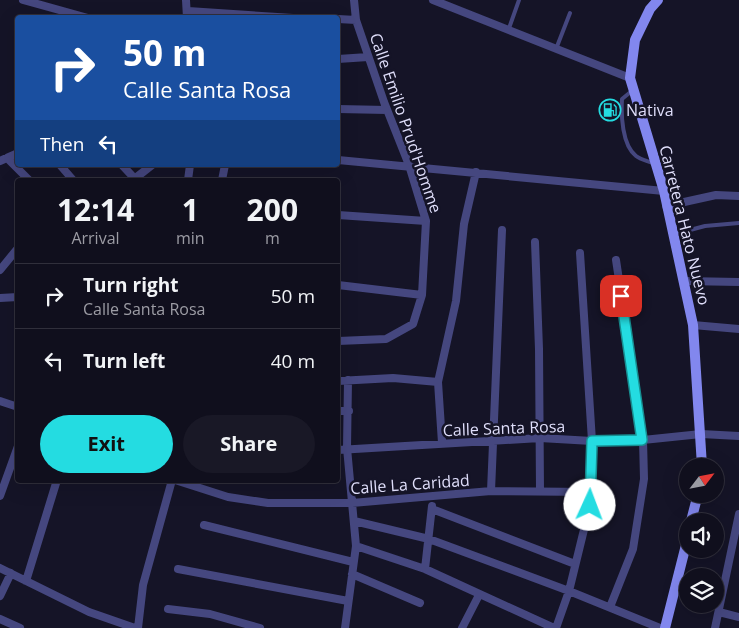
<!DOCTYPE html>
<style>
:root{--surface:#100f1d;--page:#191826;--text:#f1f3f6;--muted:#9c9ca4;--line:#302f3b;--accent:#24dce1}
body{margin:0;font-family:"Open Sans",sans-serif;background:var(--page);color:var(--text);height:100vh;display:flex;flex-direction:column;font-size:19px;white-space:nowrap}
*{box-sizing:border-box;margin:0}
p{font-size:16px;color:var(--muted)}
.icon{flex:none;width:28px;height:28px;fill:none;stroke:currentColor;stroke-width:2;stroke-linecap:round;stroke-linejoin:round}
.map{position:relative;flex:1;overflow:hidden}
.panel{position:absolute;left:15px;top:178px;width:325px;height:305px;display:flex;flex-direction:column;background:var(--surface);border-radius:5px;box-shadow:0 5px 20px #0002,0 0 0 1px var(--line)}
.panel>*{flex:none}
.banner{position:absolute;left:15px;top:15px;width:325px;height:152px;border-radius:5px;box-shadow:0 5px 20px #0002,0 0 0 1px var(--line);background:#1a4fa0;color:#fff;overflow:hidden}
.needle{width:32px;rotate:58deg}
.controls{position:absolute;left:679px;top:458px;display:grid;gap:10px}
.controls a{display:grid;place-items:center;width:45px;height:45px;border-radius:50%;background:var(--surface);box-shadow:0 5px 20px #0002,0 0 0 1px var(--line);font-size:25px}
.pin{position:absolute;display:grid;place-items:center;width:42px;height:42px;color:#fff;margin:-21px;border-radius:10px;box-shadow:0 2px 8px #0006}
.me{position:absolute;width:55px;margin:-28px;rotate:2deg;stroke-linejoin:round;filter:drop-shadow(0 0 4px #0008)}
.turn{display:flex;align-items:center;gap:18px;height:105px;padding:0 25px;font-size:22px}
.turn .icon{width:65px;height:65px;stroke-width:2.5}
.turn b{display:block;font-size:35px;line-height:42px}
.then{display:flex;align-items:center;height:48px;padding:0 25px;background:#0003;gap:10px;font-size:19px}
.eta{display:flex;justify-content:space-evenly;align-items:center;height:85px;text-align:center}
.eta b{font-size:30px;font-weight:700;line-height:35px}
.primary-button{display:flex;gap:10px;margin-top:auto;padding:10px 25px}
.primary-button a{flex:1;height:58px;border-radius:30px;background:var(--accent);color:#111;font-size:20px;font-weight:700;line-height:58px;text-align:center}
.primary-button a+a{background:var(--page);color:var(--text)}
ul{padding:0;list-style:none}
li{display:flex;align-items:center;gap:15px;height:65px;padding:0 25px;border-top:1px solid var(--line)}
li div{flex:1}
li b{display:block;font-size:19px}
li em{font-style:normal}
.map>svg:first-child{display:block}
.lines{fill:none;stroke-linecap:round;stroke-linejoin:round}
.service{stroke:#45477f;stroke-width:4}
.minor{stroke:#45477f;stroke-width:8}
.secondary{stroke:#8287ee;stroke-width:10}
.route-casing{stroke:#178f92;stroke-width:12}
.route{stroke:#24dce1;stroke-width:9}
.labels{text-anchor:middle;stroke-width:5;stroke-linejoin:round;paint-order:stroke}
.poi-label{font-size:16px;fill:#dfdefa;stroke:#151427;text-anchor:start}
.street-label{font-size:16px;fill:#dfdefa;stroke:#151427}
</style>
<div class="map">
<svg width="739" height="628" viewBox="0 0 739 628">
<rect width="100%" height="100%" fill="#151427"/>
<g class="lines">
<path class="service" d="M508 31 519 0
M556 49 570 13
M633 90 622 99C621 115 622 145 636 156 641 160 649 161 655 164
M675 234 705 226 739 223"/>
<path class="minor" d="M23 0 88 18
M186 0 187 18
M433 0 630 78
M188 11 293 18
M338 19 356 20
M338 59 368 57
M338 109 387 110
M7 158 29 180
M338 160 664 191
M0 161 18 153
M60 165 73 180
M122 165 136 180
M133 180 152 165
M188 180 190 165
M222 180 225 165
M666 206 716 195 739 196
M338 215 426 221
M535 242 539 349 540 491
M0 270 18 248
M684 281 739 282
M338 285 422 295
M0 298 18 297
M693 325 739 329
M338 341 386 339 413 324 422 295 426 221 409 165 384 102 356 20 354 0
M338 381 393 378 438 382
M0 401 18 407
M338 411H349
M442 443 438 382 456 301 464 224 476 172
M338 450 540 438 592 441 643 440 701 434 739 436
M175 480 228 497 268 503H352L491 491 591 492
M491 491 502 230
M0 496 18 446
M432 509 575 564
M354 521 429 539 569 591 660 628
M204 525 353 562
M356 546 425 569 554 628
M0 568 89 612 135 628
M178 569 348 601
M425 569 432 506
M352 574 420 603
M26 581 57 480
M0 596 11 573
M610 607 633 549 644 479 643 440 616 260
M168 609 210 614 260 628
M719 612 739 617
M0 619 20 628
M138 628 143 585 172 480
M345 628 356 546 347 448 348 380
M462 628 479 595
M556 628 569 591 590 505 592 441 580 253
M715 628 739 514"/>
<path class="secondary" d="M658 0 650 9 635 40 630 78 664 191 693 325 702 466
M691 521 698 494
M665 628 688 537"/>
</g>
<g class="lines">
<g class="route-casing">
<path id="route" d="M590 505 592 441 642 440 621 296"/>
</g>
<use href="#route" class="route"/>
</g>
<defs>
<g id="fuel-ring" transform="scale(1.125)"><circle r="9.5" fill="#151427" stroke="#24dce1" stroke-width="1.5"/><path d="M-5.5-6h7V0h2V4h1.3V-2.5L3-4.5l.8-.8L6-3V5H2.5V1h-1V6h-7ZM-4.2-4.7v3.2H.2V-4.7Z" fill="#24dce1"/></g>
</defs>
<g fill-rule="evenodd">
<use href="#fuel-ring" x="610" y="110"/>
</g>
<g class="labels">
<g class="poi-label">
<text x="626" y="116">Nativa</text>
</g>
<g class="street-label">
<text transform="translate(406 123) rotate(71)" y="6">Calle Emilio Prud'Homme</text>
<text transform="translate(685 225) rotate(76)" y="6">Carretera Hato Nuevo</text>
<text transform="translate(504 428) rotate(-2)" y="6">Calle Santa Rosa</text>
<text transform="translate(410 484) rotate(-4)" y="6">Calle La Caridad</text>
</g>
</g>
</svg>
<div class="controls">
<a><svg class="needle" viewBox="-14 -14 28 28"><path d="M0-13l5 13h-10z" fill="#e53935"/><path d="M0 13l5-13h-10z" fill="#9c9ca4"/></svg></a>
<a><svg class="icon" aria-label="sound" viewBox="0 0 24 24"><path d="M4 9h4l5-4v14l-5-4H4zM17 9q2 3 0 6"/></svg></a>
<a><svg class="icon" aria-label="layers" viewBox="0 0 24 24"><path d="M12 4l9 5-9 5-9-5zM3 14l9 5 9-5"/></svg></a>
</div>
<div class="pin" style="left:621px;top:296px;background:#d93025"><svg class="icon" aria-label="arrive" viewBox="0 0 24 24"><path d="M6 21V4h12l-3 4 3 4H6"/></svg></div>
<svg class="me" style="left:590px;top:505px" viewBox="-20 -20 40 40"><circle r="19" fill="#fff"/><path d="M0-13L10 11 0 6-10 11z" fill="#24dce1"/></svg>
<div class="banner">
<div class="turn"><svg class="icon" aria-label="right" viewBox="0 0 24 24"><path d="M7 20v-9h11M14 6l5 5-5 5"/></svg><div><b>50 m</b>Calle Santa Rosa</div></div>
<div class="then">Then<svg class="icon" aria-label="left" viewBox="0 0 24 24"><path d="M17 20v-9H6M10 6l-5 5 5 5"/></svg></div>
</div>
<section class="panel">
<div class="eta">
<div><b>12:14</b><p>Arrival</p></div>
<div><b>1</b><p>min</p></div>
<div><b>200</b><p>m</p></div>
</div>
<ul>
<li><svg class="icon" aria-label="right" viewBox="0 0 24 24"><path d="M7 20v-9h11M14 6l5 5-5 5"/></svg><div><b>Turn right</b><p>Calle Santa Rosa</p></div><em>50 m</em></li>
<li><svg class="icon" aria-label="left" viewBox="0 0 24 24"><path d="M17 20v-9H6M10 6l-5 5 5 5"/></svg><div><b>Turn left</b></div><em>40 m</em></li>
</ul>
<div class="primary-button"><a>Exit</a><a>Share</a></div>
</section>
</div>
